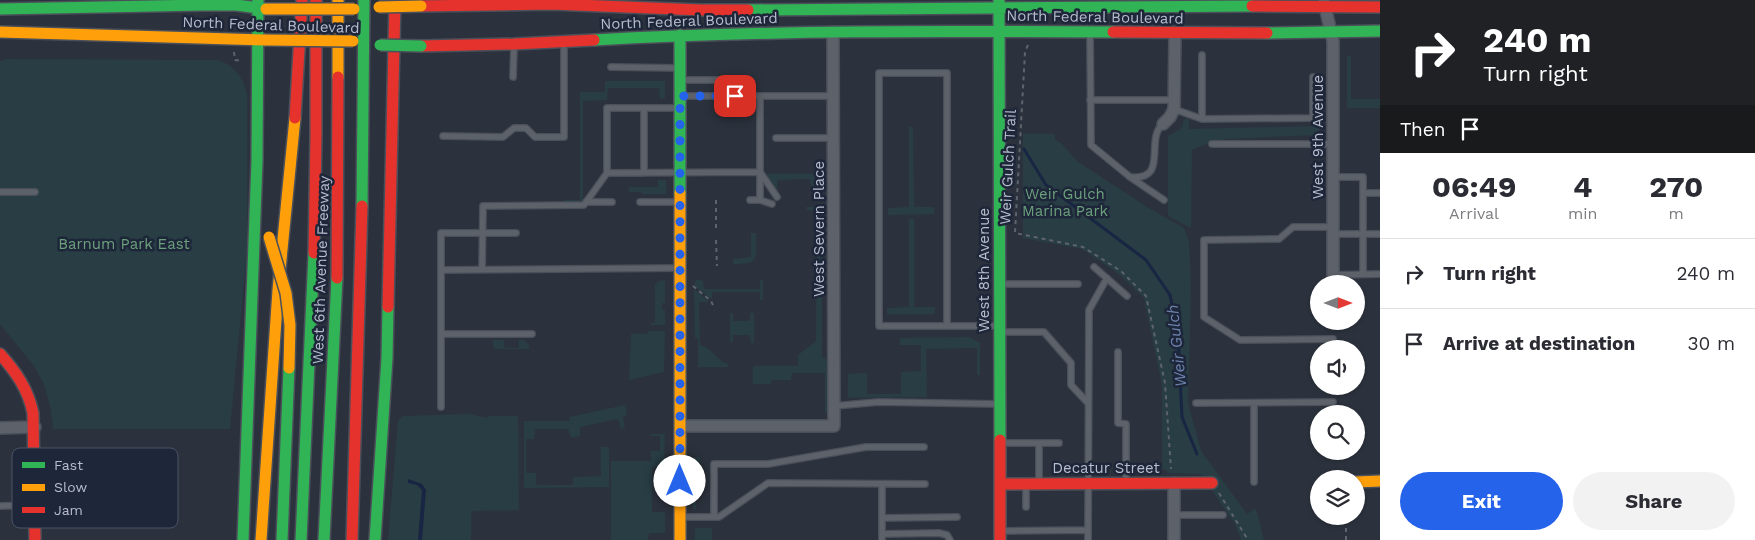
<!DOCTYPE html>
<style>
:root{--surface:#fff;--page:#f2f2f3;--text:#2b2b33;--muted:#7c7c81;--line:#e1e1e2;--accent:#2563eb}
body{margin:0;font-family:"Work Sans",sans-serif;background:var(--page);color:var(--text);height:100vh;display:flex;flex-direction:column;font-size:19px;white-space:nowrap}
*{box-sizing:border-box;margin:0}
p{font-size:16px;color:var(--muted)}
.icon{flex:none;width:28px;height:28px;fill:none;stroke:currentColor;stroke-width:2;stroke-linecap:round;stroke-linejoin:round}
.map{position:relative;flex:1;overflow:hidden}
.sheet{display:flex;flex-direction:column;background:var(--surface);width:375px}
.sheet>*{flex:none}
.banner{background:#202124;color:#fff;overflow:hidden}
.needle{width:32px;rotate:90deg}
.buttons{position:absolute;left:1310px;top:275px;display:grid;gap:10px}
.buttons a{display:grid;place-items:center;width:55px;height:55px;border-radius:50%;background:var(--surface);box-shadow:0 1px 4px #0004;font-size:25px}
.pin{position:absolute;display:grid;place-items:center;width:42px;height:42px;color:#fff;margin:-21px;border-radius:10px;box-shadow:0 2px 8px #0006}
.me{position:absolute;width:55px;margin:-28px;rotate:0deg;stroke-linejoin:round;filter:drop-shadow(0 0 4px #0008)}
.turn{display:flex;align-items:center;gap:18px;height:105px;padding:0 20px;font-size:22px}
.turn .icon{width:65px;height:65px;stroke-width:2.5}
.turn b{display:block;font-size:35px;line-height:42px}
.then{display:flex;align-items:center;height:48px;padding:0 20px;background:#0003;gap:10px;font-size:19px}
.eta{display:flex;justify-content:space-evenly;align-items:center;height:85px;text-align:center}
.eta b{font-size:30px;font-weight:700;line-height:35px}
.cta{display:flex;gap:10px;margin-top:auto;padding:10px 20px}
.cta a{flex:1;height:58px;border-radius:30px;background:var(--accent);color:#fff;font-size:20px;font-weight:700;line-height:58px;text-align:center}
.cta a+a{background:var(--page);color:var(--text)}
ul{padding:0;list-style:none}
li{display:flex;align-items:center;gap:15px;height:70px;padding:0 20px;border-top:1px solid var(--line)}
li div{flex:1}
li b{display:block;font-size:19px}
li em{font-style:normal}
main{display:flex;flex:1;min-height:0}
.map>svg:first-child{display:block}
.green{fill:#283d44}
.water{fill:#182543}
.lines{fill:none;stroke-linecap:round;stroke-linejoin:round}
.stream{stroke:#182543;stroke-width:3}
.lane-casing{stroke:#4a4f59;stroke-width:8}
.street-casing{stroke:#4a4f59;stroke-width:14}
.fast-casing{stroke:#4a4f59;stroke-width:14}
.slow-casing{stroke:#4a4f59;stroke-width:14}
.jam-casing{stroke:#4a4f59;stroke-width:14}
.path{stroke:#5e646c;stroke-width:2;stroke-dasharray:4 4;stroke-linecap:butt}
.lane{stroke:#5d616a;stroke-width:5.5}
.street{stroke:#5d616a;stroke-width:11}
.fast{stroke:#30b455;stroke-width:11}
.slow{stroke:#ff9f0a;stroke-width:11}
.jam{stroke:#e5322d;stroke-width:11}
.fast-bridge-casing{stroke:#4a4f59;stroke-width:14;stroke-linecap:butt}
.slow-bridge-casing{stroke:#4a4f59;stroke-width:14;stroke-linecap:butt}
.fast-bridge{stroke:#30b455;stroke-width:11}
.slow-bridge{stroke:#ff9f0a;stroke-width:11}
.route{stroke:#2563eb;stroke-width:9;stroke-dasharray:0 16.2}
.labels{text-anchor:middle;stroke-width:5;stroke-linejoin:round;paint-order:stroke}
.street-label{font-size:15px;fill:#b7bdcd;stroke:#1e2639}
.park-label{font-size:15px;fill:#6ca07d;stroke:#1e2639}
.water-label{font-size:16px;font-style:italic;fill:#6d83ae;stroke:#1e2639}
.key{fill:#1e2639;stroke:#4c5365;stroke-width:1}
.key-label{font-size:14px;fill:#b7bdcd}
</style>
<main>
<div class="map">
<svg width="1380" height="540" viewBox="0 0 1380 540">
<rect width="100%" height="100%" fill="#2c323d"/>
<path class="green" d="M1347 56H1351V99H1380V108H1347Z
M7 59 218 60C234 65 243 77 247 94V250L230 429H53L51 410 44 384 34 366 0 324V61Z
M605 81H665V98L660 99 659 88H608L607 100 583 101V203H565V200H580V92H605Z
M1184 119H1189V129L1321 126 1317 135 1227 139 1211 142 1192 150 1191 228 1168 216V136L1182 128Z
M909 127H913L914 207H934V214L888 215V208L909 207Z
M1023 134H1055V139L1062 144 1077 161 1147 207 1184 228 1189 242 1191 286 1188 403 1201 451 1247 514 1256 508 1264 540H1241L1235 524 1201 474 1169 473 1162 468V385L1144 298 1119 274 1082 249 1023 238Z
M767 174H822L823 189H812L810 179 777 180V189H774C774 183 768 181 767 174Z
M658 180H666V194H642L641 192H629V187H658Z
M806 207H822V357L825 358 829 365 830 413H825V373H792L791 380H771V384H753V366H798V355L816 341 817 210H807Z
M909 219H914V307H935V314H887V308L909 307Z
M751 233H756C756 258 761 264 733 264V259L751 257Z
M696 279 703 281 704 289H760V280H763V300H760V292H712V298H709L694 285Z
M665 280V303H662V309L665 310V325H651V323H655V285L659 281Z
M694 289 708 301V302H699L700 345C714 349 714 359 728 364V367H698V339L695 338Z
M730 313H733V321H750V313H754V343H751L750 335H733V342H730Z
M648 331H665L664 372 629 380 631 334H647Z
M969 337 980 343V375H977V348L926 349 927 397 848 398V374L867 373V394H901V372L921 371V345H900V338Z
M493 340H504V348H519V340H524L529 345V349H495L493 347Z
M625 405 627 415 623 417 625 428 621 429 618 419 580 427V436L571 438 568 429H535L534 439H526V473H536V485H573V477L601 476V447H609V487L524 488V421H570L569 417Z
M469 414 487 418 488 416H518L519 510 471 511V540H388L398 421 403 416Z
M651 434H665L664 465 662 467H652V512H665V533H649L648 540H611V461H651V451H660V436H651Z
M694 457H700V479H696V509H693Z
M695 528H712V540H695Z"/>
<path class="water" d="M408 479 422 484 426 490 422 540H418L422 490 417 485 408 483Z"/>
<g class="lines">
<path class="stream" d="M1024 149 1046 185 1146 260 1170 295 1178 334 1182 417 1197 454"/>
<g class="lane-casing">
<path id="lane" d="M1090 33 1091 145 1130 177 1164 200
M1202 55V119L1313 118V77
M611 67 678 68
M879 73H947V326H879Z
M513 77 514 46
M682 80H737
M682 96H834
M760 96V200
M1090 100H1175
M644 108V173
M1174 109 1202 119
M443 136 503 137 514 128H526L535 137H564V44
M776 138H834
M1212 144H1333
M607 173 760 172 777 197
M1130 177C1170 181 1144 139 1163 124
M1333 177H1363V274
M0 192H35
M1363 193H1380
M750 200H760L772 204
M586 202H612
M640 202H678
M1333 227H1293L1279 239 1204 240V317L1240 340 1333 339
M1333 234H1380
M1094 267 1127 296
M482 269 483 206 584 205 607 173V108H680
M441 270 680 268
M1333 275 1380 274
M1001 284H1078
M947 326H998
M1001 332H1044L1071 363V385L1088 403
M441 334H532
M1118 352V423L1126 424V482
M1196 403 1333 402
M1254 403V482
M834 406 878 402 999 404
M441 407V233H516
M1002 443H1059
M1039 482V443
M882 484V540
M1026 484V507
M0 506 33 505
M1174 515H1223
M682 517H719L768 483 925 484
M714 517V464H768L866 447H924
M882 518 957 517
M1002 531 1088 530
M882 534 939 533 947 535 950 540
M1088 540 1089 310 1107 278"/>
</g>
<g class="street-casing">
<path id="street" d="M1324 2 1333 41V275
M1163 124 1170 117 1174 109 1175 33
M680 426H834L833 32
M0 428 35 427
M1174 540V483"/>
</g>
<g class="fast-casing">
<path id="fast" d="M999 0 1000 440
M0 9 203 5H236L266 9
M748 10 1252 6
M1267 33 1380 31
M680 35V193
M594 40C767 30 940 31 1113 32
M362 206 364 0
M243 540 257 161 258 0
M282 540 289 368
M301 540 314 253
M324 540 337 278
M375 540 387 358 388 307"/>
</g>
<g class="slow-casing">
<path id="slow" d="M338 0V77
M0 32 266 40
M680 193V540
M1356 482 1380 481
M261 540 278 290 295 118"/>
</g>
<g class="jam-casing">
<path id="jam" d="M421 6 551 4 701 10H748
M1252 6 1380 7
M1113 32 1267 33
M421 46 514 44 594 40
M295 118 302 0
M314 253 316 135V0
M337 278 338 77
M388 307 395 0
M0 354C16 372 28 389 33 413L35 540
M1000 440V540
M1000 484 1212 483
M352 540 362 206"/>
</g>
<path class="path" d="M1028 45 1025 52 1015 233 1083 247 1121 271 1146 296 1165 383 1171 469
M234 52 235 60 242 61
M716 200V232
M716 240 717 266
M693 286 711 301 714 307
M1219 493 1248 540
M1346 540V516"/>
<use href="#lane" class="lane"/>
<use href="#street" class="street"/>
<use href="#fast" class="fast"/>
<use href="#slow" class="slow"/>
<use href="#jam" class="jam"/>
<g class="fast-bridge-casing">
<path id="fast-bridge" d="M380 45 421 46"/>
</g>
<g class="slow-bridge-casing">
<path id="slow-bridge" d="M379 7 421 6
M266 9H354
M266 40 353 41
M269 237 286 293 290 325 289 368"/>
</g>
<use href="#fast-bridge" class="fast-bridge"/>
<use href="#slow-bridge" class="slow-bridge"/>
</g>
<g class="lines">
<path class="route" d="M680 481V96H735"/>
</g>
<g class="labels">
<g class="street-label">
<text transform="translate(1095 17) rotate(1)" y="5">North Federal Boulevard</text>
<text transform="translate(689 21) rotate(-2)" y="5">North Federal Boulevard</text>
<text transform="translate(271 25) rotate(2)" y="5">North Federal Boulevard</text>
<text transform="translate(1318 137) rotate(-90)" y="5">West 9th Avenue</text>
<text transform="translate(1008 167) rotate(-87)" y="5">Weir Gulch Trail</text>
<text transform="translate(819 229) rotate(-90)" y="5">West Severn Place</text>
<text transform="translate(321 270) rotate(-88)" y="5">West 6th Avenue Freeway</text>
<text transform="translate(984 270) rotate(-90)" y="5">West 8th Avenue</text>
<text x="1106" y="473">Decatur Street</text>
</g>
<g class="park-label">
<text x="1065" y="199">Weir Gulch<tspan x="1065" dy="17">Marina Park</tspan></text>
<text x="124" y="249">Barnum Park East</text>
</g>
<g class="water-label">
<text transform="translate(1176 346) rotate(-96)" y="6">Weir Gulch</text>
</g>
</g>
<rect x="12" y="448" width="166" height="80" rx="8" class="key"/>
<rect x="22" y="462" width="23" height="6" fill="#30b455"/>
<rect x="22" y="484" width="23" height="7" fill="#ff9f0a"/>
<rect x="22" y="507" width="23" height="6" fill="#e5322d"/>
<g class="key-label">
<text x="54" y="470">Fast</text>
<text x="54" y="492">Slow</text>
<text x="54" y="515">Jam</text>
</g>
</svg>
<div class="buttons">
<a><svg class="needle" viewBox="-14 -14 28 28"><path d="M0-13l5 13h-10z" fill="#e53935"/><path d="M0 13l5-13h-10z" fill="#7c7c81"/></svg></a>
<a><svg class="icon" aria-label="sound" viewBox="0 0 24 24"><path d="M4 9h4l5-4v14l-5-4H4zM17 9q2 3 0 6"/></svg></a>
<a><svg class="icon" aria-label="search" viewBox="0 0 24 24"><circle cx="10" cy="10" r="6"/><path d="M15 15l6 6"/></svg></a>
<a><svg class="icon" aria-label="layers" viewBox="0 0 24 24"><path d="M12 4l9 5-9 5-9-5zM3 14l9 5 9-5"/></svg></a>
</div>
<div class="pin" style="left:735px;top:96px;background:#d93025"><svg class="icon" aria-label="arrive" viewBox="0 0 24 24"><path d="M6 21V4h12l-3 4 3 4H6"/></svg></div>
<svg class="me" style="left:680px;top:481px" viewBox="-20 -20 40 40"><circle r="19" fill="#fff"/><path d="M0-13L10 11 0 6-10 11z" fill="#2563eb"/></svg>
</div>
<section class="sheet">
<div class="banner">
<div class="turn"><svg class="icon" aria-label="right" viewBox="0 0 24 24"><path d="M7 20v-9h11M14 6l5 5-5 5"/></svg><div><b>240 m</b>Turn right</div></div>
<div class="then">Then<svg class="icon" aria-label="arrive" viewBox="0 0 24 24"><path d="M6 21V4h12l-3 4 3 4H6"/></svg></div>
</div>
<div class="eta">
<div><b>06:49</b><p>Arrival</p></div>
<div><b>4</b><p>min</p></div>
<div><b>270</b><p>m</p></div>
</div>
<ul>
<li><svg class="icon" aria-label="right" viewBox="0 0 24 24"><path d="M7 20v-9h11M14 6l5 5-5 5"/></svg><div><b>Turn right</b></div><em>240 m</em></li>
<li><svg class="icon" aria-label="arrive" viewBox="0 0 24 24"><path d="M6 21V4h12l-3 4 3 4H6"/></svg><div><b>Arrive at destination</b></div><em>30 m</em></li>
</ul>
<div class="cta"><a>Exit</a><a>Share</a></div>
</section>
</main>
